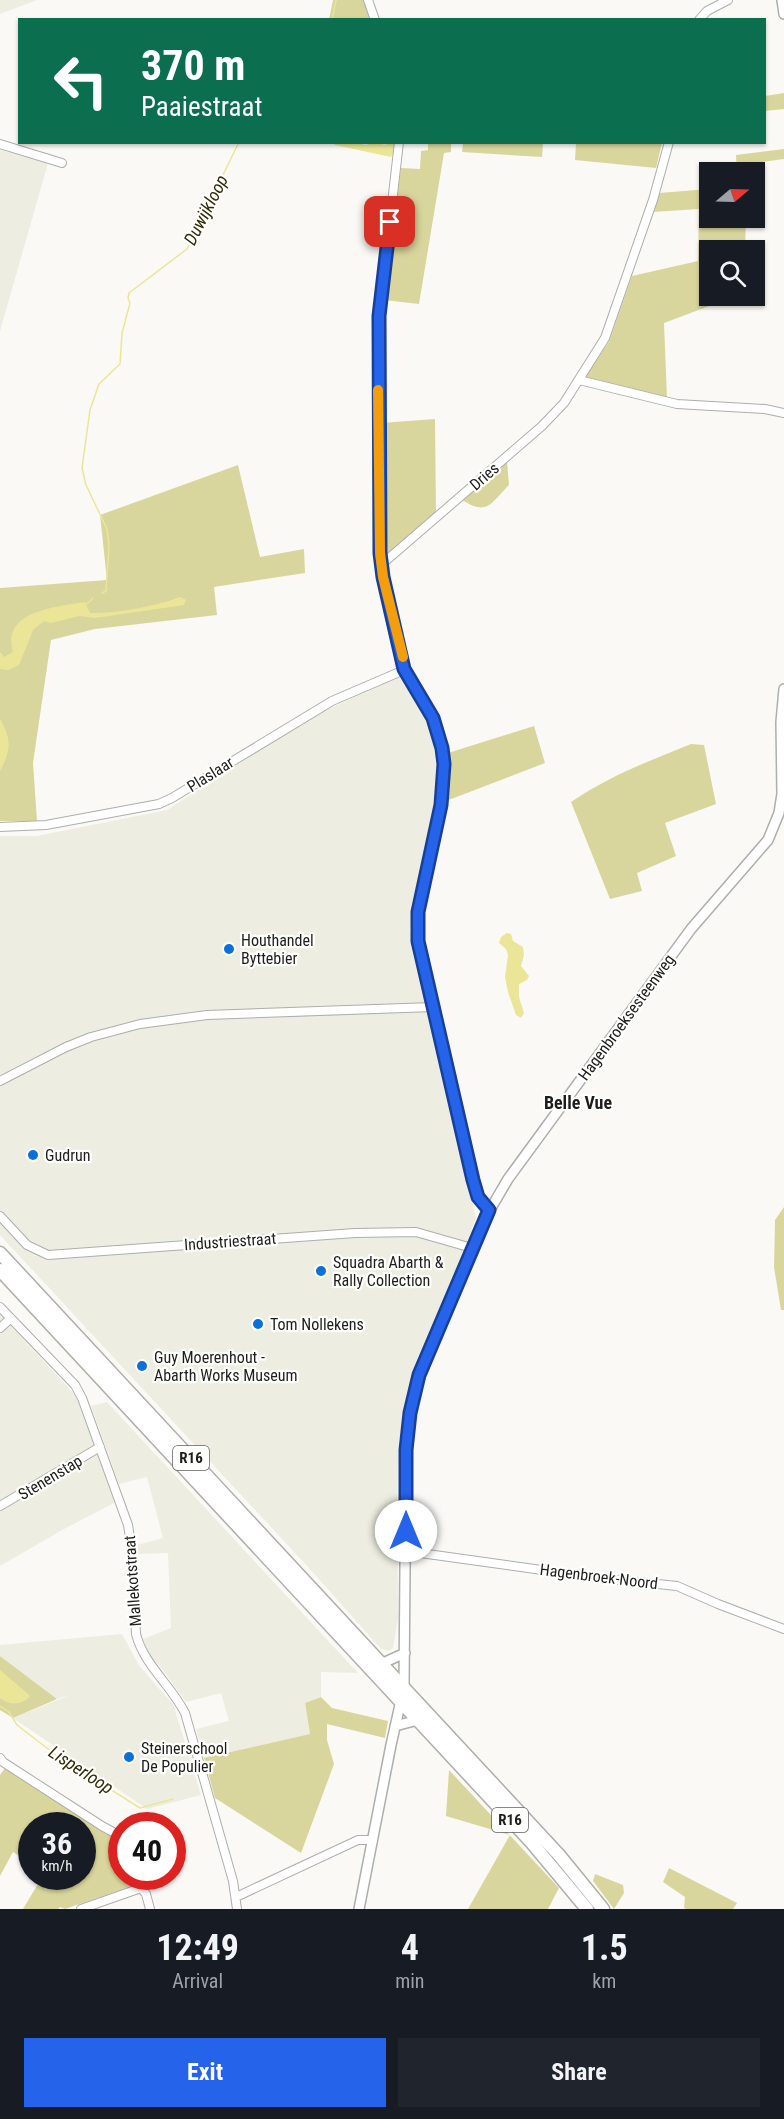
<!DOCTYPE html>
<style>
:root{--surface:#171b24;--page:#20242c;--text:#f1f3f6;--muted:#9ea1a6;--accent:#2563eb}
body{margin:0;font-family:"Roboto Condensed",sans-serif;background:var(--page);color:var(--text);height:100vh;display:flex;flex-direction:column;font-size:22px;white-space:nowrap}
*{box-sizing:border-box;margin:0}
p{font-size:20px;color:var(--muted)}
.icon{flex:none;width:33px;height:33px;fill:none;stroke:currentColor;stroke-width:2;stroke-linecap:round;stroke-linejoin:round}
.map{position:relative;height:1909px;overflow:hidden}
.panel{display:flex;flex-direction:column;background:var(--surface);flex:1}
.panel>*{flex:none}
.banner{position:absolute;left:18px;top:18px;width:748px;height:126px;border-radius:0px;box-shadow:0 2px 4px #0004;background:#0b6e4f;color:#fff;overflow:hidden}
.needle{width:39px;rotate:71deg}
.tools{position:absolute;left:699px;top:162px;display:grid;gap:12px}
.tools a{display:grid;place-items:center;width:66px;height:66px;border-radius:0px;background:var(--surface);box-shadow:0 2px 4px #0004;font-size:30px}
.speed{position:absolute;left:18px;top:1812px;display:flex;gap:12px;font-size:30px;font-weight:700;text-align:center}
.speed>*{display:grid;place-content:center;width:78px;height:78px;border-radius:50%;background:var(--surface);box-shadow:0 2px 4px #0004;line-height:1}
.speed small{font-size:15px;font-weight:400}
.speed .limit{border:9px solid #d22;background:#fff;color:#111}
.pin{position:absolute;display:grid;place-items:center;width:51px;height:51px;color:#fff;margin:-26px;border-radius:12px;box-shadow:0 3px 9px #0006}
.me{position:absolute;width:66px;margin:-33px;rotate:0deg;stroke-linejoin:round;filter:drop-shadow(0 0 4px #0008)}
.turn{display:flex;align-items:center;gap:21px;height:126px;padding:0 24px;font-size:27px}
.turn .icon{width:78px;height:78px;stroke-width:2.5}
.turn b{display:block;font-size:42px;line-height:51px}
.eta{display:flex;justify-content:space-evenly;align-items:center;height:102px;text-align:center}
.eta b{font-size:36px;font-weight:700;line-height:42px}
.button{display:flex;gap:12px;margin-top:auto;padding:12px 24px}
.button a{flex:1;height:69px;border-radius:0px;background:var(--accent);color:#fff;font-size:24px;font-weight:700;line-height:69px;text-align:center}
.button a+a{background:var(--page);color:var(--text)}
.map>svg:first-child{display:block}
.built{fill:#edede1}
.green{fill:#d9d69d}
.water{fill:#ebe697}
.lines{fill:none;stroke-linecap:round;stroke-linejoin:round}
.stream{stroke:#ebe697;stroke-width:1.5}
.minor-casing{stroke:#aeaeaa;stroke-width:10}
.tertiary-casing{stroke:#aeaeaa;stroke-width:12}
.trunk-casing{stroke:#aeaeaa;stroke-width:15}
.minor{stroke:#fff;stroke-width:8}
.tertiary{stroke:#fff;stroke-width:9}
.trunk{stroke:#fff;stroke-width:12}
.route-casing{stroke:#184099;stroke-width:15}
.route{stroke:#2563eb;stroke-width:10}
.slow{stroke:#f59e0b;stroke-width:10}
.poi-dot{fill:#0b71da;stroke:#fffffe;stroke-width:2}
.labels{text-anchor:middle;stroke-width:4.5;stroke-linejoin:round;paint-order:stroke}
.shield{fill:#fffffe;stroke:#61615f;stroke-width:1.5}
.shield-label{font-size:15px;font-weight:bold;fill:#1d1d1b}
.street-label{font-size:16px;fill:#1d1d1b;stroke:#fffffe}
.poi-label{font-size:16px;fill:#1d1d1b;stroke:#fffffe;text-anchor:start}
.water-label{font-size:18px;font-style:italic;fill:#2f2d09;stroke:#fffffe}
.neighbourhood-label{font-size:18px;font-weight:bold;fill:#1d1d1b;stroke:#fffffe}
</style>
<div class="map">
<svg width="784" height="1909" viewBox="0 0 784 1909">
<rect width="100%" height="100%" fill="#faf9f5"/>
<path class="built" d="M0 0H37L0 14Z
M0 150 48 163 0 331Z
M401 675 422 709 432 732 438 767 433 821 410 929 476 1218 406 1399 399 1443 397 1503 398 1619 393 1648 389 1651 381 1649 309 1568 0 1235V836H37L167 810 314 716Z
M0 1314 75 1395 116 1502 62 1530 0 1566Z
M107 1402 358 1673 321 1672V1697L305 1703 310 1734 204 1758 196 1729 229 1721 221 1693 186 1702 163 1670 150 1655 143 1639 171 1628 168 1553 137 1554V1545L163 1538 147 1477 119 1484 91 1406Z
M122 1634 140 1667 173 1704 201 1795 147 1809 13 1718 70 1695 57 1699 0 1656V1645Z"/>
<path class="green" d="M333 0H366L373 20H329Z
M784 93V109L765 111V96Z
M428 143H451V152L444 153 419 304 384 300 401 168 420 169 421 151 428 150Z
M463 143V142L543 143 542 157 462 152Z
M576 143V142L662 143 656 168 575 160Z
M784 149V159L746 164V172H737L736 155Z
M709 189 710 218H746L745 250H710V296H736L664 323 667 398 585 377 609 342 632 276 698 261 699 209 652 212 659 193Z
M435 419 436 512 384 557 381 423Z
M507 461 509 485C490 504 488 516 462 500Z
M238 465 260 557 304 549 305 573 214 587 217 615 95 629 51 640 33 763 37 821H0V588L107 580 100 515Z
M534 726 545 763 446 801 449 774 448 753Z
M691 744 704 745 716 804 665 823 676 856 637 873 642 891 610 899 571 802C609 776 649 761 691 744Z
M784 1207V1310H781L774 1267 775 1220Z
M0 1656 57 1699 13 1718 0 1710Z
M321 1697 332 1708 388 1721 385 1738 327 1724V1740L334 1764 301 1853 215 1798 204 1758 310 1734 305 1703Z
M5 1768 106 1834 111 1833 121 1842 122 1876 133 1877 135 1885 65 1909 60 1907 58 1909H23L42 1877 82 1876V1826H32L31 1863 13 1852 0 1876V1775Z
M449 1770 559 1888 548 1909H468L510 1835 446 1816Z
M669 1868 737 1903 733 1909H686L684 1908 685 1897 663 1882Z
M595 1874 623 1885 624 1893 614 1909 593 1881Z"/>
<path class="water" d="M334 143H358L366 145 375 142 385 145 388 143H394V151L391 157 335 145Z
M180 597 186 600 184 605 95 618 79 616 51 623 44 621 33 630 19 665 8 670 0 669V652L4 657 13 652C1 610 58 607 85 602L90 613C115 614 157 606 180 597Z
M0 719C12 740 11 750 0 771Z
M507 933 511 934 513 941 523 947 524 955 521 966 529 976 527 980 519 984V997L524 1013 521 1018 516 1015 508 992 505 977 508 955 506 949 499 943 501 937Z
M0 1670 28 1694 30 1697C20 1705 11 1706 0 1698Z"/>
<g class="lines">
<path class="stream" d="M332 20 336 0
M102 593 106 591 109 546 107 529 86 485 82 468 90 410 99 384 120 364 122 333 130 303 128 298 129 293 187 249 239 142
M87 604 93 598
M0 1706 9 1712 17 1725 56 1755 140 1808 173 1799"/>
<g class="minor-casing">
<path id="minor" d="M368 0 375 20
M699 20 707 11 728 0
M399 142 379 316 380 553 383 577 404 670 433 718 439 735 444 763 443 792 438 818 418 912V941L473 1180 478 1197 489 1210
M0 144 62 163
M579 380 677 404 765 409 784 413
M381 565 542 426 564 403 605 338 653 200 669 142
M0 827 46 825 159 804 172 798 332 701 404 670
M0 1081 66 1047 91 1037 140 1024 207 1015 433 1007
M0 1216 27 1245 48 1255 355 1233 416 1232 472 1248
M0 1307 75 1385 82 1398 128 1525 131 1544 136 1634C144 1665 171 1685 185 1713L233 1881 237 1909
M0 1328 11 1318
M0 1506 100 1447
M406 1551 599 1578 677 1586 718 1604 784 1629
M0 1758 3 1762 102 1826 122 1837
M141 1876 143 1884 141 1888
M141 1888 146 1894 150 1909
M236 1897 358 1840H373
M81 1909 141 1888"/>
</g>
<g class="tertiary-casing">
<path id="tertiary" d="M782 0 784 14
M383 1663 405 1653
M395 1726 418 1720
M359 1909 391 1745 404 1687 406 1450 410 1413 419 1375 484 1220 508 1179 691 929 768 840 779 813 782 794 781 722 784 689"/>
</g>
<g class="trunk-casing">
<path id="trunk" d="M0 1253 559 1855 603 1909
M0 1270 532 1843 587 1909"/>
</g>
<use href="#minor" class="minor"/>
<use href="#tertiary" class="tertiary"/>
<use href="#trunk" class="trunk"/>
</g>
<g class="lines">
<g class="route-casing">
<path id="route" d="M390 222 379 316 380 553 383 577 404 669 433 718 442 748 444 764 441 805 418 912V941L473 1180 478 1197 489 1210 419 1375 410 1413 406 1450V1531"/>
</g>
<use href="#route" class="route"/>
<path class="slow" d="M378 390 380 553 383 577 403 657"/>
</g>
<g class="poi-dot">
<circle cx="229" cy="949" r="6"/>
<circle cx="33" cy="1155" r="6"/>
<circle cx="321" cy="1271" r="6"/>
<circle cx="258" cy="1324" r="6"/>
<circle cx="142" cy="1366" r="6"/>
<circle cx="129" cy="1757" r="6"/>
</g>
<g class="labels">
<g class="shield">
<rect x="173" y="1446" width="36" height="24" rx="4.5"/>
<rect x="492" y="1808" width="36" height="24" rx="4.5"/>
</g>
<g class="shield-label">
<text x="191" y="1463">R16</text>
<text x="510" y="1825">R16</text>
</g>
<g class="street-label">
<text transform="translate(484 476) rotate(-41)" y="6">Dries</text>
<text transform="translate(210 774) rotate(-32)" y="6">Plaslaar</text>
<text transform="translate(626 1017) rotate(-54)" y="6">Hagenbroeksesteenweg</text>
<text transform="translate(230 1241) rotate(-4)" y="6">Industriestraat</text>
<text transform="translate(50 1477) rotate(-31)" y="6">Stenenstap</text>
<text transform="translate(599 1576) rotate(7)" y="6">Hagenbroek-Noord</text>
<text transform="translate(132 1581) rotate(-94)" y="6">Mallekotstraat</text>
</g>
<g class="poi-label">
<text x="241" y="946">Houthandel<tspan x="241" dy="18">Byttebier</tspan></text>
<text x="45" y="1161">Gudrun</text>
<text x="333" y="1268">Squadra Abarth &amp;<tspan x="333" dy="18">Rally Collection</tspan></text>
<text x="270" y="1330">Tom Nollekens</text>
<text x="154" y="1363">Guy Moerenhout -<tspan x="154" dy="18">Abarth Works Museum</tspan></text>
<text x="141" y="1754">Steinerschool<tspan x="141" dy="18">De Populier</tspan></text>
</g>
<g class="water-label">
<text transform="translate(206 210) rotate(-63)" y="6">Duwijkloop</text>
<text transform="translate(81 1770) rotate(33)" y="6">Lisperloop</text>
</g>
<g class="neighbourhood-label">
<text x="578" y="1109">Belle Vue</text>
</g>
</g>
</svg>
<div class="tools">
<a><svg class="needle" viewBox="-14 -14 28 28"><path d="M0-13l5 13h-10z" fill="#e53935"/><path d="M0 13l5-13h-10z" fill="#9ea1a6"/></svg></a>
<a><svg class="icon" aria-label="search" viewBox="0 0 24 24"><circle cx="10" cy="10" r="6"/><path d="M15 15l6 6"/></svg></a>
</div>
<div class="speed"><div>36<small>km/h</small></div><div class="limit">40</div></div>
<div class="pin" style="left:390px;top:222px;background:#d93025"><svg class="icon" aria-label="arrive" viewBox="0 0 24 24"><path d="M6 21V4h12l-3 4 3 4H6"/></svg></div>
<svg class="me" style="left:406px;top:1531px" viewBox="-20 -20 40 40"><circle r="19" fill="#fff"/><path d="M0-13L10 11 0 6-10 11z" fill="#2563eb"/></svg>
<div class="banner">
<div class="turn"><svg class="icon" aria-label="left" viewBox="0 0 24 24"><path d="M17 20v-9H6M10 6l-5 5 5 5"/></svg><div><b>370 m</b>Paaiestraat</div></div>
</div>
</div>
<section class="panel">
<div class="eta">
<div><b>12:49</b><p>Arrival</p></div>
<div><b>4</b><p>min</p></div>
<div><b>1.5</b><p>km</p></div>
</div>
<div class="button"><a>Exit</a><a>Share</a></div>
</section>
